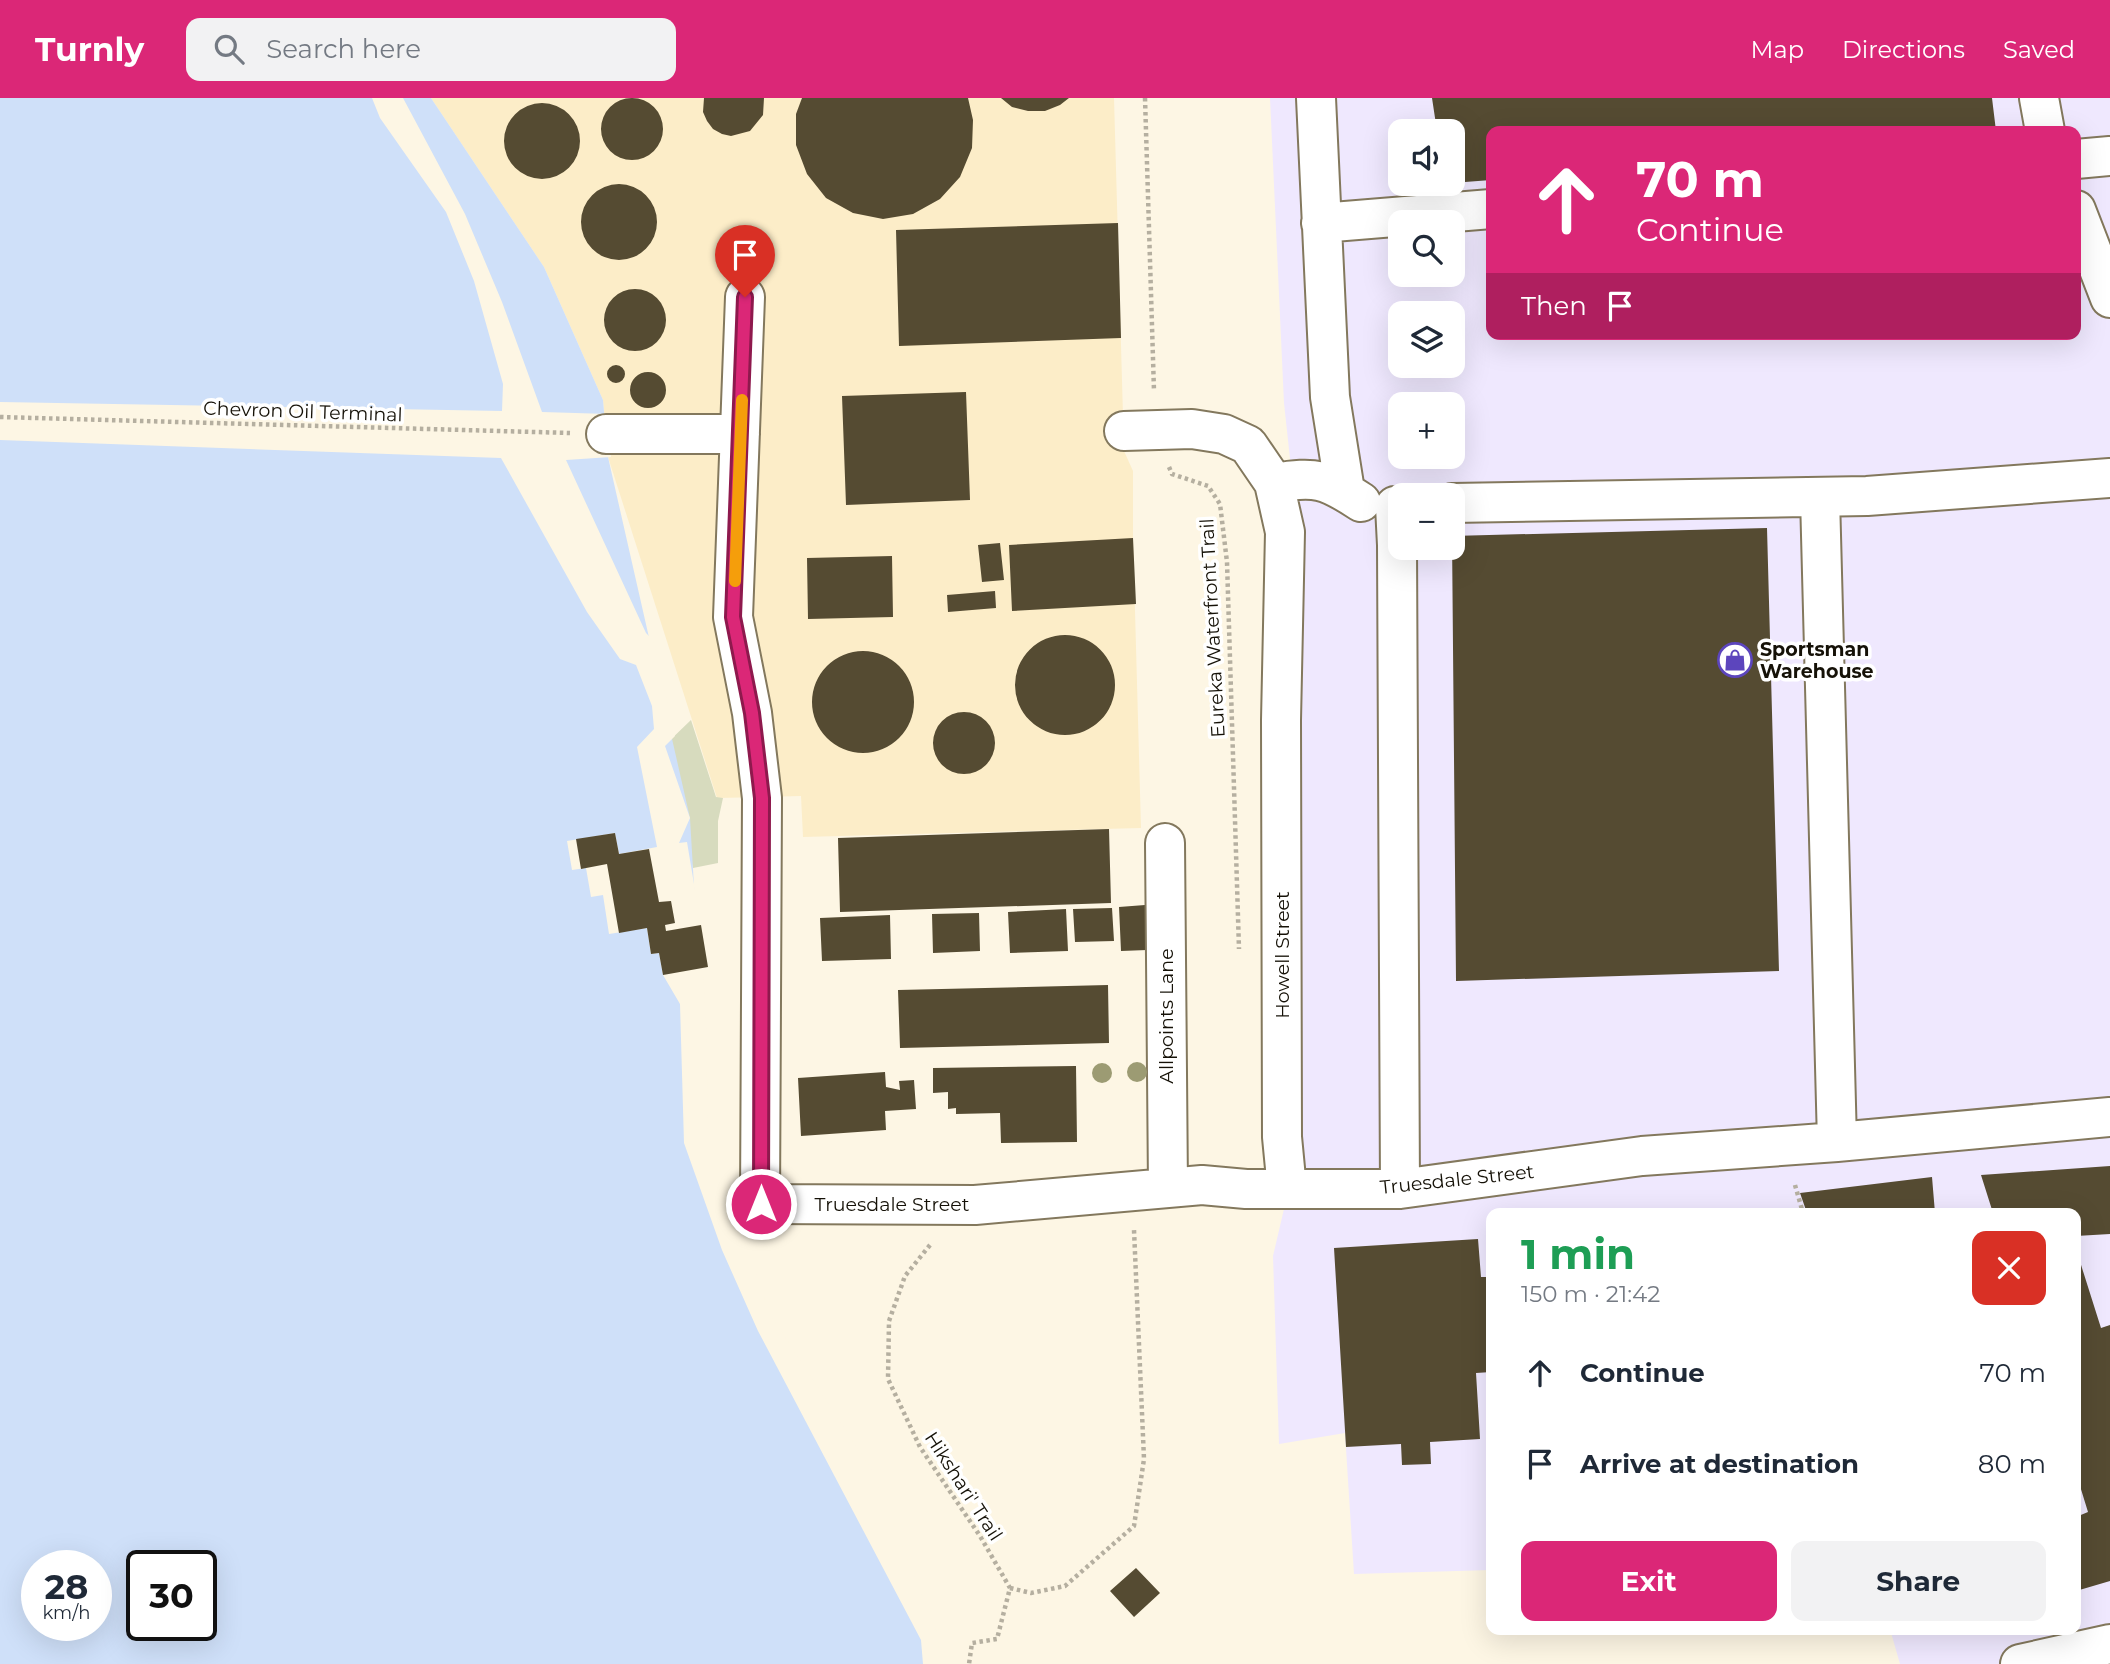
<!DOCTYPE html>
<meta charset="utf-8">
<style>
:root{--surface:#fff;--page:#f2f2f3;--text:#1f2937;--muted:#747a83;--accent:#db2777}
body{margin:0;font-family:Montserrat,sans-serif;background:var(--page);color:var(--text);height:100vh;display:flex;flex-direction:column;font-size:26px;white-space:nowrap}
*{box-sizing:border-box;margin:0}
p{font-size:23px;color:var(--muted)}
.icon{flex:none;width:38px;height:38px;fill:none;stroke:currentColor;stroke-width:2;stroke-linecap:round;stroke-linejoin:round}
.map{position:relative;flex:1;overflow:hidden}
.details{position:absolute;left:1486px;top:1110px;width:595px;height:427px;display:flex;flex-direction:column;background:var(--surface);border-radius:14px;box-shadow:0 7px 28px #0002}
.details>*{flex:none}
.top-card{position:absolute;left:1486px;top:28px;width:595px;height:214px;border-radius:14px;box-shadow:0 7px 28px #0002;background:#db2777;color:#fff;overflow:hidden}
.buttons{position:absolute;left:1388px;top:21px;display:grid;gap:14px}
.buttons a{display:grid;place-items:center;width:77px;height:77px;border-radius:14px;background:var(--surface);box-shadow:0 7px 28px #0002;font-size:35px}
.speed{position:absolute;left:21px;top:1452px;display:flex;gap:14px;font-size:35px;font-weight:700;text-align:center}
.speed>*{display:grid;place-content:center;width:91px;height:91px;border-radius:50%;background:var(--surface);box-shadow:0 7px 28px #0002;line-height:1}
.speed small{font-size:18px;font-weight:400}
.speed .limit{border:4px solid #111;border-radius:10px;background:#fff;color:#111}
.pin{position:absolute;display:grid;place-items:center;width:60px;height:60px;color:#fff;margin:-72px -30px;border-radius:50% 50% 50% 0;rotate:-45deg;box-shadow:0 0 7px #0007}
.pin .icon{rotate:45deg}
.me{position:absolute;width:77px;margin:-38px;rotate:0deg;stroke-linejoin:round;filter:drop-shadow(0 0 5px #0008)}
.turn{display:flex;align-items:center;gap:24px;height:147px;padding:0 35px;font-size:32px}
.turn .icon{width:91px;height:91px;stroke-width:2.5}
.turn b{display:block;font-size:49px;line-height:60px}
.then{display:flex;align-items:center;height:66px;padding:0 35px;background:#0003;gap:14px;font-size:26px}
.round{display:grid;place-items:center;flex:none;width:74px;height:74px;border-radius:14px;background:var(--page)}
.head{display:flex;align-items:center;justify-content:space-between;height:119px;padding:0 35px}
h1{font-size:42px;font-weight:700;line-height:52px;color:#1e9e55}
.action{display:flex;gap:14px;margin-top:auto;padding:14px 35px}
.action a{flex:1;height:80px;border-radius:14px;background:var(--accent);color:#fff;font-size:28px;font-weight:700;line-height:80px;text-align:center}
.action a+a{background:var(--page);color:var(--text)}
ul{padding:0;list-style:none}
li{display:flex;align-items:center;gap:21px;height:91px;padding:0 35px}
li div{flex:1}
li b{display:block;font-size:26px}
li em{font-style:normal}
header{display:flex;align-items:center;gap:42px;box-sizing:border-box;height:98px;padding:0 35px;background:var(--accent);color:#fff}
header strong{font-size:33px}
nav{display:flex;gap:38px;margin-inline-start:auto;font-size:24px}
.search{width:490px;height:63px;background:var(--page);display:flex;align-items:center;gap:18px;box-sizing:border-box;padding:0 24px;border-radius:14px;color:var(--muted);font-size:26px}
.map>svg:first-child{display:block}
.commercial{fill:#efe8fe;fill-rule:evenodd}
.built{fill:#fcedc8}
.green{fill:#d7dbbe}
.water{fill:#cfe0f9;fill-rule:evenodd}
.pier{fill:#fdf6e4}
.building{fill:#554b32}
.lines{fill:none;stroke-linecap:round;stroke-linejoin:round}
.minor-casing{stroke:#83785d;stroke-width:42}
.path{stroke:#b5afa0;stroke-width:4.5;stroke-dasharray:3.5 3.5;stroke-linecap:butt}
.minor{stroke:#fff;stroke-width:38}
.tree{fill:#9c9b73}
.route-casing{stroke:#8e194d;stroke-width:18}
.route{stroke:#db2777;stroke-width:12}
.slow{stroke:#f59e0b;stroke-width:12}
.labels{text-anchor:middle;stroke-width:7;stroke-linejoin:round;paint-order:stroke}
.street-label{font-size:19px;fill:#151107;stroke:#fff}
.poi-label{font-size:19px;font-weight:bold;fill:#151107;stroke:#fff;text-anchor:start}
</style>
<header>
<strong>Turnly</strong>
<div class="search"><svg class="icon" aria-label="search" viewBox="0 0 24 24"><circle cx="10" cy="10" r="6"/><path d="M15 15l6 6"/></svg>Search here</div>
<nav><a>Map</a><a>Directions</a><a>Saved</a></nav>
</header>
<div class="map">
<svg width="2110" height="1566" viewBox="0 0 2110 1566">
<rect width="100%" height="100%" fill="#fdf6e4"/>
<path class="commercial" d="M1270 0H2110V1546L2020 1566H1900L1890 1531H2076V1115H1491V1472L1354 1476 1345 1335 1279 1346 1273 1158 1302 1034 1295 407 1284 305ZM1400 33H1452V86H1400ZM1491 33H2076V236H1491ZM1400 124H1452V177H1400ZM1400 215H1452V268H1400ZM1400 306H1452V359H1400ZM1400 397H1452V450H1400Z"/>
<path class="built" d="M431 0H1114L1124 353 1133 373V440L1141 730 803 739 801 698 717 700 608 359 603 302 544 169Z"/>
<path class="green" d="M691 622 716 699 723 700 718 723V765L693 770 664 648Z"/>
<path class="water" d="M0 0H431L544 169 603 302 608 359 690 720 702 925 705 1036 767 1218 937 1566H0ZM37 1468H96V1528H37ZM142 1468H201V1528H142Z"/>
<path class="pier" d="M372 0H403L465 116 502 204 542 314 608 316 611 359 566 362 646 535 653 542 675 638 665 648 690 720 679 745 687 744 699 816 706 925 708 1036 770 1216 871 1371 936 1532 941 1566H923L921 1542 758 1233 722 1152 684 1045 680 906 663 877 659 855 651 856 647 830 609 836 603 797 591 799 586 770 572 772 567 743 615 735 619 756 657 749 637 649 654 631 652 608 636 567 620 561 587 514 501 360 0 342V304L502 313 503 286 474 183 446 114 380 20Z"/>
<path class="building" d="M704 0H764L763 17 750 33 731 38 722 36 713 31 707 23 703 14Z
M802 0H968L973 22 972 50 960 79 940 101 913 116 883 121 853 115 826 100 807 76 796 47V16Z
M1001 0H1069L1060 7 1045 13H1028L1012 9Z
M1432 0H1992L1996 33H1491V82L1452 85V33H1437Z
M601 31a31 31 0 1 1 62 0a31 31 0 1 1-62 0Z
M504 43a38 38 0 1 1 76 0a38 38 0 1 1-76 0Z
M581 124a38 38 0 1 1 76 0a38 38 0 1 1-76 0Z
M1118 125 1121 240 899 248 896 132Z
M604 222a31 31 0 1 1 62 0a31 31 0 1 1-62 0Z
M607 276a9 9 0 1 1 18 0a9 9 0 1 1-18 0Z
M630 292a18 18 0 1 1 36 0a18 18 0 1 1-36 0Z
M966 294 970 402 846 407 842 298Z
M1767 430 1779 873 1456 883 1452 438Z
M1133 440 1136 506 1012 513 1009 447Z
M1000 445 1004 482 982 484 978 447Z
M892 458 893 519 808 521 807 460Z
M995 493 996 510 948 514 947 497Z
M1015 587a50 50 0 1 1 100 0a50 50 0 1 1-100 0Z
M812 604a51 51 0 1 1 102 0a51 51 0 1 1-102 0Z
M933 645a31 31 0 1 1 62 0a31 31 0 1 1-62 0Z
M1109 731 1111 805 840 814 838 740Z
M615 735 619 756 649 751 659 804 671 803 675 825 665 827 666 833 701 827 708 869 663 877 659 855 651 856 647 830 619 835 607 766 581 771 576 741Z
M1145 807 1147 852 1121 853 1119 809Z
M1112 810 1114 843 1075 844 1073 811Z
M1066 811 1068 853 1010 855 1008 814Z
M979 815 980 853 933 855 932 816Z
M890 817 891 861 822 863 820 820Z
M1108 887 1109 945 900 950 898 892Z
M1076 968 1077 1044 1001 1045 1000 1015 956 1016V1010L948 1011V994L933 995V970Z
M885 974 886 989 900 992 899 983 914 982 916 1011 885 1013 886 1032 801 1038 798 980Z
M2110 1068V1136L2076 1138V1115H1993L1981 1077Z
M1932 1079 1935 1115H1807L1800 1095Z
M1478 1141 1481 1179H1491V1274L1476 1275 1480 1341 1430 1344 1431 1366 1402 1367 1401 1346 1346 1349 1334 1150Z
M2076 1151 2101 1230 2110 1227V1483L2076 1493V1419L2088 1414 2076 1375Z
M1136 1470 1160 1495 1134 1519 1110 1493Z"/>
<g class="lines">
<g class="minor-casing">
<path id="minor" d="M1316 0 1330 299 1345 393
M2039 0 2045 33
M2076 61 2110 58
M2076 112 2110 200
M1321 125 1491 111
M745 199 733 519 752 615 762 700 760 1106 975 1107 1202 1087 1246 1091H1400L1642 1058 1837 1044 2110 1019
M1124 333 1192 331 1224 336 1248 347 1274 385 1285 434 1281 622 1282 1039 1287 1091
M606 336H740
M1274 385C1316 378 1326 381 1361 404
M1820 399 1837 1044
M1452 405 1867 398 2110 380
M1395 408 1397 447 1400 1091
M1165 745 1168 1090
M2020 1566 2110 1546"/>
</g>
<path class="path" d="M1145 0 1154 293
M0 319 570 335
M1169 369 1172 376 1208 388 1220 406 1227 464 1239 851
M1795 1087 1803 1115
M930 1147 905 1178 889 1223 888 1281 920 1349 980 1438 1010 1490 997 1541 972 1545 969 1566
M1010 1490 1031 1495 1065 1488 1134 1428 1144 1361 1134 1132"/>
<use href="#minor" class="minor"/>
</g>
<g class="tree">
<circle cx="1137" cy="974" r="10"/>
<circle cx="1102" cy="975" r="10"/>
</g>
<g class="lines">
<g class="route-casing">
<path id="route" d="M745 199 733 519 752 615 762 700 761 1106"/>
</g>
<use href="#route" class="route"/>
<path class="slow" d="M735 483 742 302"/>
</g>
<defs>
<g id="shop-ring" transform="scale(1.75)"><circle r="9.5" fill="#fff" stroke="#5c45bd" stroke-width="1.5"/><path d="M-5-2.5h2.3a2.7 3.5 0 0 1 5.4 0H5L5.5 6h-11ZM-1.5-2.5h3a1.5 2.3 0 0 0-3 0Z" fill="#5c45bd"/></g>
</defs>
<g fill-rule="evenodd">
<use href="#shop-ring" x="1735" y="562"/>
</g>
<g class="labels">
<g class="street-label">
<text transform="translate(303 313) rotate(2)" y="7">Chevron Oil Terminal</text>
<text transform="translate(1212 530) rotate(-93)" y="7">Eureka Waterfront Trail</text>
<text transform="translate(1282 857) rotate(-90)" y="7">Howell Street</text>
<text transform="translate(1166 918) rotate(-90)" y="7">Allpoints Lane</text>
<text transform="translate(1457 1081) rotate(-6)" y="7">Truesdale Street</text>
<text x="892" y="1113">Truesdale Street</text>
<text transform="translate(964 1388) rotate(57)" y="7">Hikshari' Trail</text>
</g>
<g class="poi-label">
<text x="1760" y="558">Sportsman<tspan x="1760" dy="22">Warehouse</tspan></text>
</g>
</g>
</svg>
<div class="buttons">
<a><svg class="icon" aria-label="sound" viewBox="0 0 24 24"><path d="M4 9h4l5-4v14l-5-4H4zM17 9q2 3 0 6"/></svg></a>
<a><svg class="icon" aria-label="search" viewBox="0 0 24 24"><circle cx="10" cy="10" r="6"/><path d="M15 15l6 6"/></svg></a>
<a><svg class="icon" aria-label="layers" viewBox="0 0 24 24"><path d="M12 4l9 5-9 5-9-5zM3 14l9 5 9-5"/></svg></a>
<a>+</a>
<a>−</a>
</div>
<div class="speed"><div>28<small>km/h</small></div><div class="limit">30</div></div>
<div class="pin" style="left:745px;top:199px;background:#d93025"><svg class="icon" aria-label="arrive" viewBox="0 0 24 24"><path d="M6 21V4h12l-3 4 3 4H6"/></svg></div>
<svg class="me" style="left:761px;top:1106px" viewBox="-20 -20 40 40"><circle r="17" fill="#db2777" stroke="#fff" stroke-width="3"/><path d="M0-11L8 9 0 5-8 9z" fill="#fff"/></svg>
<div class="top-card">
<div class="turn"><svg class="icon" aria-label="ahead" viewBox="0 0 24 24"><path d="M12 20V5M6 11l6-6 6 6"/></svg><div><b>70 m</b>Continue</div></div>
<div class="then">Then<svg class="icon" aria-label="arrive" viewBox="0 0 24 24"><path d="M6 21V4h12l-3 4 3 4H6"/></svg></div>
</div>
<section class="details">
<div class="head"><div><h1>1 min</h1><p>150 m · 21:42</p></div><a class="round" style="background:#d93025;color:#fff"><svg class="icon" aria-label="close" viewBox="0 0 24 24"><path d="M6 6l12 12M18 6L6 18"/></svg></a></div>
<ul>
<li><svg class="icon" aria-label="ahead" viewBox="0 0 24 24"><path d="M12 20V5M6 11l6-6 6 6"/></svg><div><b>Continue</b></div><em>70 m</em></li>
<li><svg class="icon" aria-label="arrive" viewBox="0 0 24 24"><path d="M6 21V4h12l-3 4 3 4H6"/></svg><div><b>Arrive at destination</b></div><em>80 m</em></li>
</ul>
<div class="action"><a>Exit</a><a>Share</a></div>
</section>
</div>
